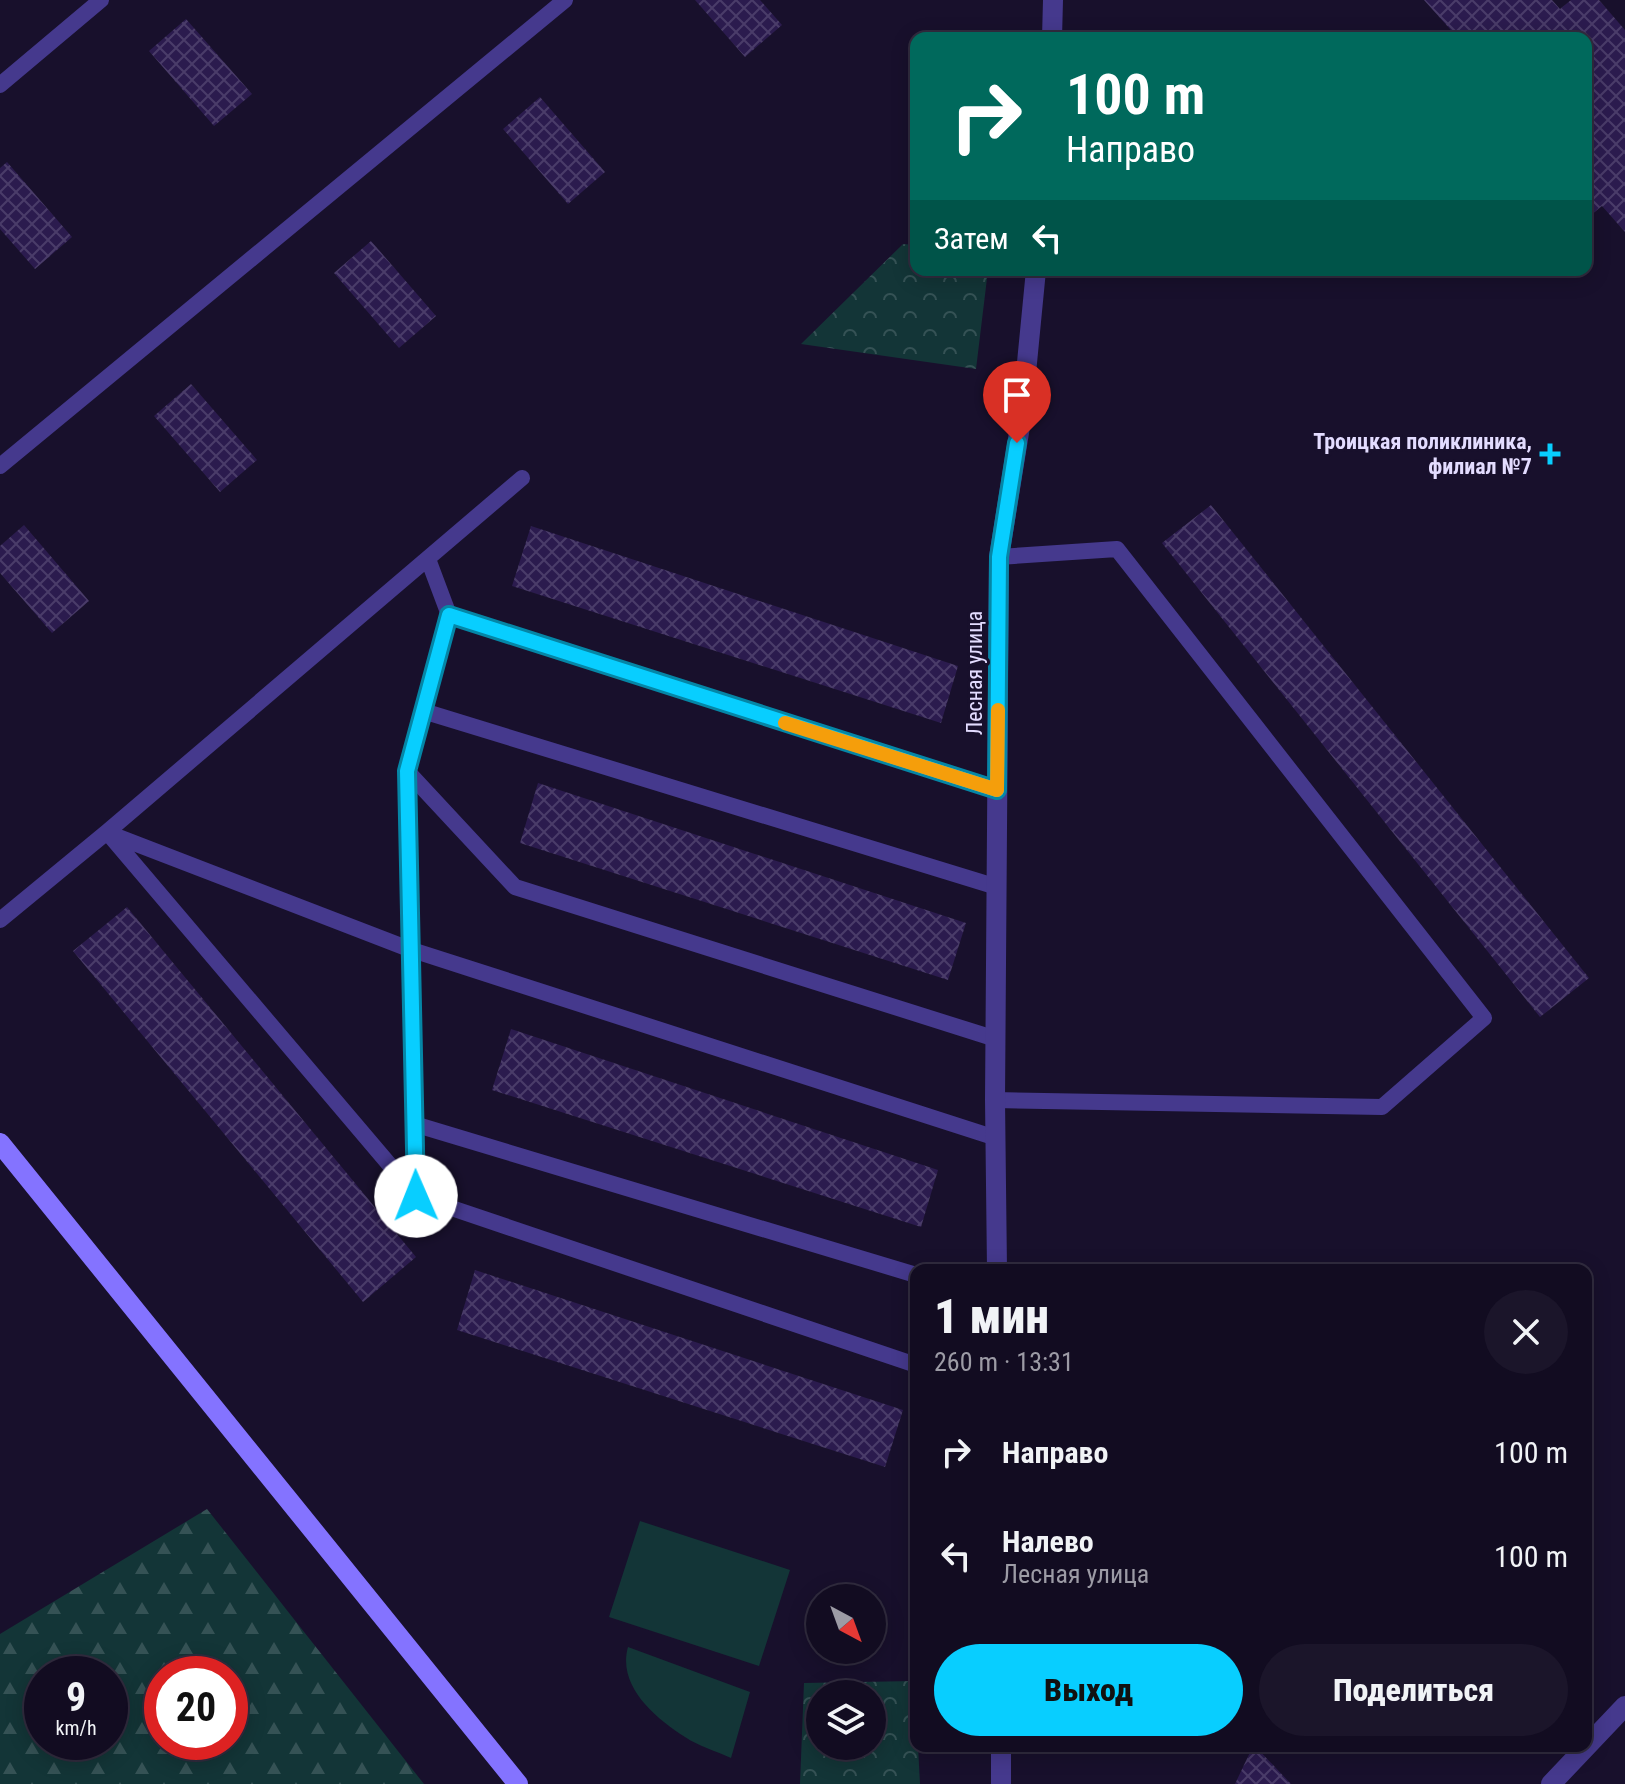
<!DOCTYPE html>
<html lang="ru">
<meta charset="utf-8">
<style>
:root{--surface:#120c21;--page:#1b152a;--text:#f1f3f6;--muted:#9c9ba5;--line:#312c3f;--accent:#08ceff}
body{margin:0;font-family:"Roboto Condensed",sans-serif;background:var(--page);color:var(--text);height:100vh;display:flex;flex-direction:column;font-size:30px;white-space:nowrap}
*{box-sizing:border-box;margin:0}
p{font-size:26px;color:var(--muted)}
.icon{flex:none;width:44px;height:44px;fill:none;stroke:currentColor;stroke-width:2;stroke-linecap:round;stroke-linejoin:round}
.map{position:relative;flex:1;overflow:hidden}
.drawer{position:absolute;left:910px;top:1264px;width:682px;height:488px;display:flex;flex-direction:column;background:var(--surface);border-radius:16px;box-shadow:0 4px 20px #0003,0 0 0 2px var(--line)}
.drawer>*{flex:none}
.top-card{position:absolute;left:910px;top:32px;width:682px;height:244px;border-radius:16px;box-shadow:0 4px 20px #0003,0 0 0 2px var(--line);background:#00695c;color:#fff;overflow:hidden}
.needle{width:52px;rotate:139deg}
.buttons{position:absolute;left:806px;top:1584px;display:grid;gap:16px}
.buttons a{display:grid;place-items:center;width:80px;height:80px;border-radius:50%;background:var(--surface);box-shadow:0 4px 20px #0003,0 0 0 2px var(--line);font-size:40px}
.speed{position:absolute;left:24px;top:1656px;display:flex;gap:16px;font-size:40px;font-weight:700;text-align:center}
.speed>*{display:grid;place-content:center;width:104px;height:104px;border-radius:50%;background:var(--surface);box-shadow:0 4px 20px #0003,0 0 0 2px var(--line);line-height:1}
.speed small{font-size:20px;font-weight:400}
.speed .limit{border:12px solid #d22;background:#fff;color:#111}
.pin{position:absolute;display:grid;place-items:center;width:68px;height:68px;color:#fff;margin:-82px -34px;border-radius:50% 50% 50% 0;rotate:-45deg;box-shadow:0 0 8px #0007}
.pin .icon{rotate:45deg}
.me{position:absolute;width:88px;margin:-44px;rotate:359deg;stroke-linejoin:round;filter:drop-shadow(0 0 6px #0008)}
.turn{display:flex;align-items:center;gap:28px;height:168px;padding:0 24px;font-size:36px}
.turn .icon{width:104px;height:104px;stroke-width:2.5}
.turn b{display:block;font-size:56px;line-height:68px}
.then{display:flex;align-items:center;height:76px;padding:0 24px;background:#0003;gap:16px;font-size:30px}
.round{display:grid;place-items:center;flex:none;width:84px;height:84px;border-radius:42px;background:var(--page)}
.overview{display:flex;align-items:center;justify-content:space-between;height:136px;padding:0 24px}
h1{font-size:48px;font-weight:800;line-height:60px}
.button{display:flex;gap:16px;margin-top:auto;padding:16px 24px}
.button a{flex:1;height:92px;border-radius:48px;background:var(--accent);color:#111;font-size:32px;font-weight:800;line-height:92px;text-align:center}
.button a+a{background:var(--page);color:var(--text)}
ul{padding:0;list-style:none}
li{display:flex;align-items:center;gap:24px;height:104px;padding:0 24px}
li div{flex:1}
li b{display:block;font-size:30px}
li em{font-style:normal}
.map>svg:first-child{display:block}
.green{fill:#133537}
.forest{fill:url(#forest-firs);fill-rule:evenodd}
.park{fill:url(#park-crowns);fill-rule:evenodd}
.building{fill:url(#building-cross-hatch)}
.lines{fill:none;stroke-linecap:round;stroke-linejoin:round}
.lane{stroke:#45398d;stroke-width:16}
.street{stroke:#45398d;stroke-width:20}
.secondary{stroke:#8473ff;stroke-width:20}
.route-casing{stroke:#0586a6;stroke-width:20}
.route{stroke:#08ceff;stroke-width:14}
.slow{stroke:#f59e0b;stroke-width:14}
.poi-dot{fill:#08ceff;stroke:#18102c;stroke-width:3}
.labels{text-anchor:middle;stroke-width:6;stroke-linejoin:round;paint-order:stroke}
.poi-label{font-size:22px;font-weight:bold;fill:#e3dcff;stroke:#18102c;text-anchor:end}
.street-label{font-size:22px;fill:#e3dcff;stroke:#18102c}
</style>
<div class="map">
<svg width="1625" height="1784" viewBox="0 0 1625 1784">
<defs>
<pattern id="forest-firs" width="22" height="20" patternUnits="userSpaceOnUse" patternTransform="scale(2)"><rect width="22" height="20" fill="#133537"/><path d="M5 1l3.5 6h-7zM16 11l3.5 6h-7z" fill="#355255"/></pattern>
<pattern id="park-crowns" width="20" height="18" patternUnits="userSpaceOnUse" patternTransform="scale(2)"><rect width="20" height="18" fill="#133537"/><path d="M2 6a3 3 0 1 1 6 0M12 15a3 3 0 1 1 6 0" fill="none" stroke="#355255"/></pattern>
<pattern id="building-cross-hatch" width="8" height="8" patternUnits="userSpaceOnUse" patternTransform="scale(2)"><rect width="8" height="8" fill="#2b1b4e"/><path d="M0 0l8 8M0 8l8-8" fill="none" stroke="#4a3c69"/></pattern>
</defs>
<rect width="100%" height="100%" fill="#18102c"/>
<path class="green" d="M640 1521 790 1570 759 1666 609 1617Z
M628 1647 750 1692 731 1758C716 1751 698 1746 685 1737 655 1718 617 1686 628 1647Z"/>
<path class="forest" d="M207 1509 424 1784H0V1634ZM42 1674H110V1742H42ZM162 1674H230V1742H162Z"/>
<path class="park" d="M903 244 916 245V270H988L976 369 801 344Z
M915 1681 916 1746H918L920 1784H800L804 1683ZM820 1694H872V1746H820Z"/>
<path class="building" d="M695 0H760L782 25 745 57Z
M1424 0H1552L1560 9 1571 0H1599L1625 30V232L1602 206 1586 219V38H1458Z
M186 19 252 94 214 126 149 51Z
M540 97 605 172 568 204 503 129Z
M7 162 72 237 35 269 0 229V168Z
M371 241 436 316 399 348 334 273Z
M191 384 257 460 220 492 154 416Z
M1211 505 1589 978 1540 1017 1162 543Z
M24 525 89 601 52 633 0 573V546Z
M531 526 958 666 941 723 512 586Z
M538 783 966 923 948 980 520 843Z
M127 907 416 1257 363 1302 73 951Z
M511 1029 938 1170 921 1227 492 1090Z
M475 1270 903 1410 885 1467 457 1330Z
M1253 1746H1255L1291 1784H1235Z"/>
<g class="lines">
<path class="lane" d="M0 85 101 0
M0 466 565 0
M449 615 997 790
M423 711 997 887
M407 771 515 887 996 1039
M107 832 416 1196 916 1365
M108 833 409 949 996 1138
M0 920 107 832 522 478
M995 1100 1382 1107 1484 1018 1117 549 999 557
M414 1124 916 1275
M416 1196 407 771 449 615 428 559"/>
<path class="street" d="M1052 38 1053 0
M997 1270 995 1100 999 557 1022 414 1036 270
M1001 1746V1784
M1551 1784 1625 1706"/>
<path class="secondary" d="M0 1143 518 1784"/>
</g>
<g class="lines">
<g class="route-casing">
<path id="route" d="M416 1196 407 771 449 615 997 790 999 557 1017 443"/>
</g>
<use href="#route" class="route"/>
<path class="slow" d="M785 723 997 790 998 710"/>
</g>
<path class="poi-dot" d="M1546 442h8v8h8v8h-8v8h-8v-8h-8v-8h8z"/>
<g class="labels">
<g class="poi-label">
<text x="1532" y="449">Троицкая поликлиника,<tspan x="1532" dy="25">филиал №7</tspan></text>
</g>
<g class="street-label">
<text transform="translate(974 673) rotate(-90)" y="8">Лесная улица</text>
</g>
</g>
</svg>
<div class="buttons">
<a><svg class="needle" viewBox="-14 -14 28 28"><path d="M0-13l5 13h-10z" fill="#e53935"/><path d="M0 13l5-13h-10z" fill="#9c9ba5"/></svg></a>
<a><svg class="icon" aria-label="layers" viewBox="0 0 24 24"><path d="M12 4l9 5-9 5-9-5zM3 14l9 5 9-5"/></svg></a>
</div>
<div class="speed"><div>9<small>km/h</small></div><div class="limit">20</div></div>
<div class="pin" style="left:1017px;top:443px;background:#d93025"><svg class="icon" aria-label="arrive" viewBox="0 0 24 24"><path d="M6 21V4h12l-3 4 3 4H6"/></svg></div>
<svg class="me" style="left:416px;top:1196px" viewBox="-20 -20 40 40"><circle r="19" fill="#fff"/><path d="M0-13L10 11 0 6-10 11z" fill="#08ceff"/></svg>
<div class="top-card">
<div class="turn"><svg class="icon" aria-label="right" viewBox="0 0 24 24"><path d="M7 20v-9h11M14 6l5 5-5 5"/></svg><div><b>100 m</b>Направо</div></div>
<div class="then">Затем<svg class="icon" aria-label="left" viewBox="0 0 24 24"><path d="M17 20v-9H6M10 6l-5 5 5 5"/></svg></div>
</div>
<section class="drawer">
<div class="overview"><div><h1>1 мин</h1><p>260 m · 13:31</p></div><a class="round"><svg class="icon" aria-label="close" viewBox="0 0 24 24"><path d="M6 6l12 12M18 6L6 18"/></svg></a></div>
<ul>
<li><svg class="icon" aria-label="right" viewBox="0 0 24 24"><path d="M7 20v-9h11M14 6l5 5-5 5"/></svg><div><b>Направо</b></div><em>100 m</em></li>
<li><svg class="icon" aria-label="left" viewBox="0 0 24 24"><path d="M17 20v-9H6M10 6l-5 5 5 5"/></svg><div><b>Налево</b><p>Лесная улица</p></div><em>100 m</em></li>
</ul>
<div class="button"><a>Выход</a><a>Поделиться</a></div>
</section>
</div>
